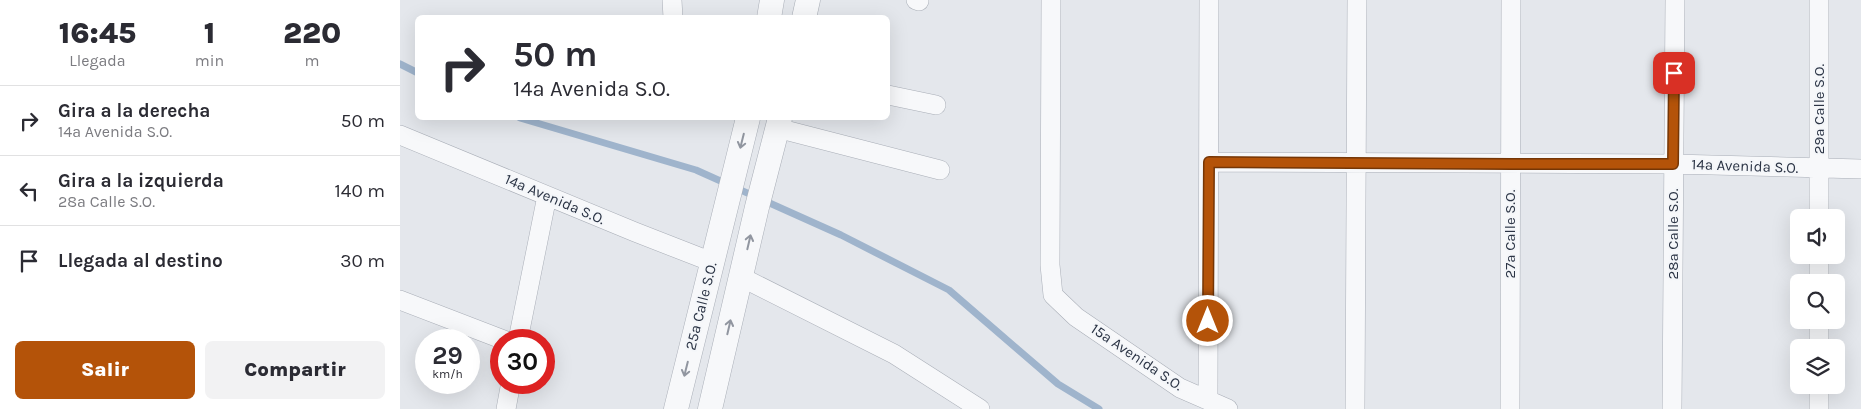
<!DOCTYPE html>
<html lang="es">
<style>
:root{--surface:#fff;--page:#f2f2f3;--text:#2b2b33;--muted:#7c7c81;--line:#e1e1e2;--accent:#b45309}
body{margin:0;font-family:Karla,sans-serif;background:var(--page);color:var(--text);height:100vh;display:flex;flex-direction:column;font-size:19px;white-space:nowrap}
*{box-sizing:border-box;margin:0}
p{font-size:16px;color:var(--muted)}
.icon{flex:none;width:28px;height:28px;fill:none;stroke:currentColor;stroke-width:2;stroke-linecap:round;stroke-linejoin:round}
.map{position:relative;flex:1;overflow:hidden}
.drawer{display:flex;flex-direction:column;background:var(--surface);width:400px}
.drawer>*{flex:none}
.guide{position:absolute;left:15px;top:15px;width:475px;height:105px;border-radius:8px;box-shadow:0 5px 20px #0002;background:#fff;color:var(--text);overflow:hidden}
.fabs{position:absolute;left:1390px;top:209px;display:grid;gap:10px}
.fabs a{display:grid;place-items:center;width:55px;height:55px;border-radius:8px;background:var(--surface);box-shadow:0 5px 20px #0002;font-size:25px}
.speed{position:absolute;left:15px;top:329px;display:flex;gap:10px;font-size:25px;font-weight:700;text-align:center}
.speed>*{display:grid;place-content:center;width:65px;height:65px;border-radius:50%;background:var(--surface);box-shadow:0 5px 20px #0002;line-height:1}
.speed small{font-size:12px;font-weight:400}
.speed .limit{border:8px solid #d22;background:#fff;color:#111}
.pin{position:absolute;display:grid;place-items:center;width:42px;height:42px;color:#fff;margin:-21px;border-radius:10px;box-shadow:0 2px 8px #0006}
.me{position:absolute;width:55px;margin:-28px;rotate:0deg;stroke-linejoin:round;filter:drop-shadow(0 0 4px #0008)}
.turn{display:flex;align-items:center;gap:18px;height:105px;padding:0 15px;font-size:22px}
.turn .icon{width:65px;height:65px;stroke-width:2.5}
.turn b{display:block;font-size:35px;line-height:42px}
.eta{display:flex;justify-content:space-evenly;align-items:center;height:85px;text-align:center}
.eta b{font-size:30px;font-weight:800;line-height:35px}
.primary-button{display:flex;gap:10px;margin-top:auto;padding:10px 15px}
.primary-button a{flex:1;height:58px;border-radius:8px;background:var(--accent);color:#fff;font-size:20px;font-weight:800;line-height:58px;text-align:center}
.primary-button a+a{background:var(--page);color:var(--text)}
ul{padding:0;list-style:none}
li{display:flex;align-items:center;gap:15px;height:70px;padding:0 15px;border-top:1px solid var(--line)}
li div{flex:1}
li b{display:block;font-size:19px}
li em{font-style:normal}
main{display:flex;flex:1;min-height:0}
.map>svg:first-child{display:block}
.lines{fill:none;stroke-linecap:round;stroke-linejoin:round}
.stream{stroke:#9fb4cc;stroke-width:7}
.minor-casing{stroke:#a9aeb7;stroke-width:20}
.tertiary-casing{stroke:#a9aeb7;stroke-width:25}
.minor{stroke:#f7f8fa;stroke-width:19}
.tertiary{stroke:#f7f8fa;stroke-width:24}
.oneway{stroke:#9196a0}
.route-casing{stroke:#753606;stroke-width:12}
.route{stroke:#b45309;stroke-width:9}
.labels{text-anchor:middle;stroke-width:4;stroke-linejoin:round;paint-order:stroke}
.street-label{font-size:15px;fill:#2b3445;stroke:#f4f6f9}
</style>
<main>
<section class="drawer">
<div class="eta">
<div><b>16:45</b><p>Llegada</p></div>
<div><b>1</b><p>min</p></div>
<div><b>220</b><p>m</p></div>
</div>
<ul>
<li><svg class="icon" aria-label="right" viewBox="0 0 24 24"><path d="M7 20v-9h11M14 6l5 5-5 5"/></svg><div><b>Gira a la derecha</b><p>14a Avenida S.O.</p></div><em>50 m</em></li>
<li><svg class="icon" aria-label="left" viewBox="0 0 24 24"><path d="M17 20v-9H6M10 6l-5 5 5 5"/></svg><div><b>Gira a la izquierda</b><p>28a Calle S.O.</p></div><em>140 m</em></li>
<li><svg class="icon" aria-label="arrive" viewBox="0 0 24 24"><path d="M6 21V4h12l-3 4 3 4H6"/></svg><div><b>Llegada al destino</b></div><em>30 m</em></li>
</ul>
<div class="primary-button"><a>Salir</a><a>Compartir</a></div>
</section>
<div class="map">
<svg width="1461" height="409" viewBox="0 0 1461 409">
<rect width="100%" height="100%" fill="#e4e7ec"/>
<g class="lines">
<path class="stream" d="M0 64 18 73
M120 118 296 170 441 235 549 290 658 384 699 409"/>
<g class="minor-casing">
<path id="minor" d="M272 0 273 18
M516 0 519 1
M651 0 650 265 653 295 676 317 780 388 828 409
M488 95 536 105
M377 128 540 170
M0 135 235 232 312 262
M809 162 1273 164 1461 169
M1419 218V0
M1419 255V282
M341 277 494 354 580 409
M0 300 104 340
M1419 320V348
M118 340 147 196
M1419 385V409
M808 400 809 0
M106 409 111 382
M955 409 957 0
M1110 409 1111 0
M1272 409 1275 0"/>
</g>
<g class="tertiary-casing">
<path id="tertiary" d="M369 18 372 0
M404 18 408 0
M276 409 348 118
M310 409 357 207 380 118"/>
</g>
<use href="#minor" class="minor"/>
<use href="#tertiary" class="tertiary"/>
</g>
<defs><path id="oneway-shaft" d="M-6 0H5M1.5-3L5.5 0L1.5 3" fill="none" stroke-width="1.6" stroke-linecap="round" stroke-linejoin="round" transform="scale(1.25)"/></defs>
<g class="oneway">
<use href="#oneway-shaft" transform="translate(342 141) rotate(104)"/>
<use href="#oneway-shaft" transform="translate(349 242) rotate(-77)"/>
<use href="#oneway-shaft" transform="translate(329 327) rotate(-77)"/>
<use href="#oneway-shaft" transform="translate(286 369) rotate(104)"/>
</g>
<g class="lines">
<g class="route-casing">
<path id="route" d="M808 321 809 162 1111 164H1273L1274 73"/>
</g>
<use href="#route" class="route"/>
</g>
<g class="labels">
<g class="street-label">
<text transform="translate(1419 109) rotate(-90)" y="5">29a Calle S.O.</text>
<text transform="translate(1345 166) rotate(2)" y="5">14a Avenida S.O.</text>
<text transform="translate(155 199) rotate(23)" y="5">14a Avenida S.O.</text>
<text transform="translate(1110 234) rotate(-90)" y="5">27a Calle S.O.</text>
<text transform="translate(1273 234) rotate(-90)" y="5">28a Calle S.O.</text>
<text transform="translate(301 306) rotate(-76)" y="5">25a Calle S.O.</text>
<text transform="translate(737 357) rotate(34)" y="5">15a Avenida S.O.</text>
</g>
</g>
</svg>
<div class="fabs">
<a><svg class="icon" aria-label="sound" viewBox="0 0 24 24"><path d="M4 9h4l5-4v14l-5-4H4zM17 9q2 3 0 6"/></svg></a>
<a><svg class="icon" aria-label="search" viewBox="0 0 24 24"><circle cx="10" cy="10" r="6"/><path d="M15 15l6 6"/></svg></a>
<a><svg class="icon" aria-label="layers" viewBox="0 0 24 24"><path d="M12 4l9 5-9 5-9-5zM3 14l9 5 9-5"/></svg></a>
</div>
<div class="speed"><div>29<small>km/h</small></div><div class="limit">30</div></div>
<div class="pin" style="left:1274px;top:73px;background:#d93025"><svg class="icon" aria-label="arrive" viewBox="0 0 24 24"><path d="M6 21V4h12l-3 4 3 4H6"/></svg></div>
<svg class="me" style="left:808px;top:321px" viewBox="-20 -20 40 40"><circle r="17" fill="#b45309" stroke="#fff" stroke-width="3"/><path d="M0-11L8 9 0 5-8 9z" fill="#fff"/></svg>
<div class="guide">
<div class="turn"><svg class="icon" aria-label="right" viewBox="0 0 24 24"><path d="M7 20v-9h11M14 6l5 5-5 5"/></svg><div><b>50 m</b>14a Avenida S.O.</div></div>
</div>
</div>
</main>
